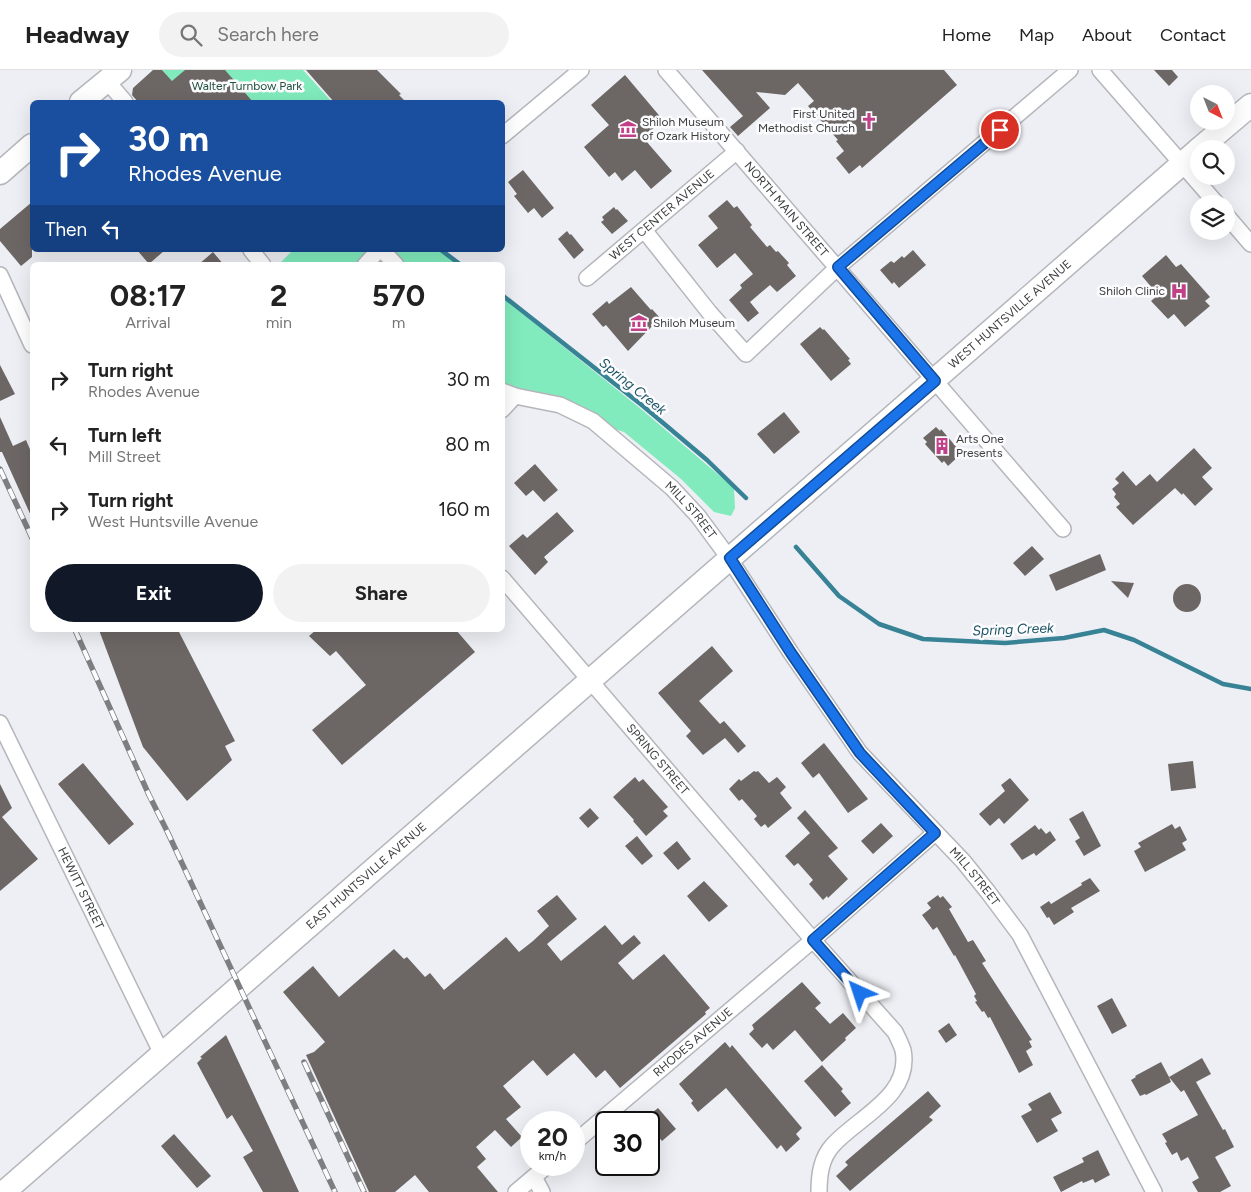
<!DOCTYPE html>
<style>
:root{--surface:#fff;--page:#f2f2f2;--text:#222;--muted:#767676;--line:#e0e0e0;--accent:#111827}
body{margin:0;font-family:Figtree,sans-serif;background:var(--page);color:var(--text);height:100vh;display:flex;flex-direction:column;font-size:19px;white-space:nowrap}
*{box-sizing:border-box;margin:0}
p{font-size:16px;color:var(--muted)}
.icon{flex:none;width:28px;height:28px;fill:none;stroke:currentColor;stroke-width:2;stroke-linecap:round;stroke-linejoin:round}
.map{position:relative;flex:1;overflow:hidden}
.side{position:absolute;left:30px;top:192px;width:475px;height:370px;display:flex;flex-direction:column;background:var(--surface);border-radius:8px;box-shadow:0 5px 20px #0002}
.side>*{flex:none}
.guide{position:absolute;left:30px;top:30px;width:475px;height:152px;border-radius:8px;box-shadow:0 5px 20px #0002;background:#1a4fa0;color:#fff;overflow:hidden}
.needle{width:32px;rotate:138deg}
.tools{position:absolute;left:1190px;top:15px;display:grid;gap:10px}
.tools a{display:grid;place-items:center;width:45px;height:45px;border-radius:50%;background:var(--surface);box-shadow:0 5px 20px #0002;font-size:25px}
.speed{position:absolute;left:520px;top:1041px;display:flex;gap:10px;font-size:25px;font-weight:700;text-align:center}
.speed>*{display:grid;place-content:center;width:65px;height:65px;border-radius:50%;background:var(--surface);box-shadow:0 5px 20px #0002;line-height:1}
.speed small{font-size:12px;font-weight:400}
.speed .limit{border:2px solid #111;border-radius:8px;background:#fff;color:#111}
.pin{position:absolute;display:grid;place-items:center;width:42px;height:42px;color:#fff;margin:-21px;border:2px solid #fff;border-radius:50%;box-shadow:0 1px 5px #0007}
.me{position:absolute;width:55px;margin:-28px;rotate:318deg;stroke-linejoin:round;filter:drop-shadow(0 0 4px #0008)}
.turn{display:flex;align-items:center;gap:18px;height:105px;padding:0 15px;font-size:22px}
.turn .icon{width:65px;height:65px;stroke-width:2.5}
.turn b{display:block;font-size:35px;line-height:42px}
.then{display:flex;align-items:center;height:48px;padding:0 15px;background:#0003;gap:10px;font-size:19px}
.eta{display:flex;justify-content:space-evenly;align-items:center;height:85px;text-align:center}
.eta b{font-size:30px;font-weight:700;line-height:35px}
.action{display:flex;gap:10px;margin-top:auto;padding:10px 15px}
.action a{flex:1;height:58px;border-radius:30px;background:var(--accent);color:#fff;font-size:20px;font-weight:700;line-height:58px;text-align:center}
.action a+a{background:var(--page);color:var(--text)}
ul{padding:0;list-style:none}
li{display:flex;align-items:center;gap:15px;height:65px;padding:0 15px}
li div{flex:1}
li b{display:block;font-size:19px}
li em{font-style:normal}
header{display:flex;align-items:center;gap:30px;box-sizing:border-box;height:70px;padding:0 25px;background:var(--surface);border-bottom:1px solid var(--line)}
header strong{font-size:24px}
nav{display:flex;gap:28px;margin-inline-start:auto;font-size:18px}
.search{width:350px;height:45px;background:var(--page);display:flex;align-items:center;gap:12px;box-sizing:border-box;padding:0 18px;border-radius:28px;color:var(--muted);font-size:19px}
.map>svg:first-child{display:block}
.green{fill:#81ebbd}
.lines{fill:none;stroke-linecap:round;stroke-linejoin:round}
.stream{stroke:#388296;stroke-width:4.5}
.building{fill:#6c6765}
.street-casing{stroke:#b4b6bb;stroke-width:18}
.secondary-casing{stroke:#b4b6bb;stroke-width:25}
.street{stroke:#fff;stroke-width:15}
.secondary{stroke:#fff;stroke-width:22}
.rail-casing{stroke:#7d7e81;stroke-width:5.5}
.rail{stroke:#fcfcfe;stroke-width:4;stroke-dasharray:11;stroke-linecap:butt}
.route-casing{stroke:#114b97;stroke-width:12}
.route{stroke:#1a73e8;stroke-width:9}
.labels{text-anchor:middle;stroke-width:5;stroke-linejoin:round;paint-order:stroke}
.park-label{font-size:12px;fill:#20513d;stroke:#fcfcfe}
.poi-label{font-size:12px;fill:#3c3d3f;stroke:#fcfcfe;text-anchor:start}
.street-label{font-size:12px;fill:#3c3d3f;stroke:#fcfcfe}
.water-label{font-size:14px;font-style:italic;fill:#1b5463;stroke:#fcfcfe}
</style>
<header>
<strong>Headway</strong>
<div class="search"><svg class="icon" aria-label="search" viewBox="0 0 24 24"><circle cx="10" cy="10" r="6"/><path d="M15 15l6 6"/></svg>Search here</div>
<nav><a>Home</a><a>Map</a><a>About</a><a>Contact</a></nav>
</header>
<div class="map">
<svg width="1251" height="1122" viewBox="0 0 1251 1122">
<rect width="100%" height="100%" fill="#edeff4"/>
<path class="green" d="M162 0H303L332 32H190Z
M293 180H440L459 195H278Z
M503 228 641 339 734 418 735 438 731 446 714 442 681 409 624 362 515 326 503 340Z"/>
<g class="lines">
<path class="stream" d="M441 180 461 195
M502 225 643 336 707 390 746 428
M796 477 839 526 879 554 923 569 1005 573 1064 568 1104 560 1134 570 1223 614 1251 619"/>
</g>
<path class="building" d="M153 0H162L172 11 185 0H225L253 32H138L132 25 133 18Z
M306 0H377L401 24 399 25 406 32H334Z
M702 0H944L957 15 862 98 860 95 849 104 836 88 844 81 836 71 838 70 808 36 814 31 798 13 785 25 756 22 770 38 738 66 730 57 743 46Z
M1154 0H1172L1178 7 1169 16Z
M625 5 663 50 648 63 651 67 646 71 672 101 651 119 635 100 622 111 615 102 609 107 584 77 609 55 591 35Z
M523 100 554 138 542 148 534 138 528 143 514 126 517 124 508 112Z
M727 130 734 138 737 136 752 155 750 157 767 177 770 175 776 182 778 181 789 193 787 195 796 206 777 222 770 215 750 232 759 243 748 252 729 230 742 218 740 215 753 204 735 183 717 198 698 175 718 158 708 146Z
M32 132V187L21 196 0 171V159Z
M614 137 616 140 617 139 628 151 612 164 601 152 604 150 602 147Z
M567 161 570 165 571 164 584 180 574 189 558 169Z
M137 180H165L149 194Z
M913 180 926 195 899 218 894 212 892 214 880 200 891 191 894 193 902 186 904 188Z
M213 182 224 195H198Z
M1166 185 1176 197 1181 194 1210 227 1205 231 1210 236 1185 257 1174 244 1168 249 1151 231 1158 225 1142 206Z
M631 217 651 240 652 239 660 248 628 281 606 255 603 257 592 244 607 231 609 234Z
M820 257 823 260 824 259 850 289 848 290 851 294 831 311 800 274Z
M0 295 15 324 0 331Z
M784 342 800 362 774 384 757 364Z
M0 347 13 376 26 370 32 384V448L2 382H0Z
M936 357 940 361 941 359 958 379 956 381 960 385 948 396 944 391 942 393 925 374 927 372 923 368Z
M1194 378 1212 398 1202 407 1213 419 1195 436 1183 423 1182 425 1175 418 1133 455 1116 437 1120 434 1114 427 1116 424 1112 419 1119 413 1115 409 1123 401 1136 416 1150 404 1157 412Z
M535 394 558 420 544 432 533 420 526 426 514 413Z
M557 442 574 461 544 487 548 492 535 505 509 476 523 464 527 468Z
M1032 476 1044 489 1025 506 1013 493Z
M1100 484 1106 500 1056 521 1049 505Z
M1111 511 1134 513 1128 528Z
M1173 528a14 14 0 1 1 28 0a14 14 0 1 1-28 0Z
M99 560H178L235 671 225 676 232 690 187 731 143 677Z
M316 560H456L475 582 342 695 312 660 366 615 336 581 330 586 309 566Z
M712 576 733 601 699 631 720 654 724 651 746 676 738 683 725 668 703 685 686 666 691 661 658 623Z
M824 673 868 729 848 743 819 703 813 708 801 693Z
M1193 691 1196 718 1171 721 1168 694Z
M83 693 134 754 109 775 58 714Z
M754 701 756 702 758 701 769 713 777 707 786 717 780 723 792 738 768 758 765 754 761 757 754 749 757 746 742 729 739 731 729 719 739 709 741 711Z
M635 707 639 712 643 709 668 737 663 741 668 746 646 766 633 751 634 750 613 727Z
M1010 708 1029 730 1004 754 999 748 990 756 979 744 1005 721 1001 715Z
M0 714 12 738 2 747 38 789 0 821Z
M590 738 599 748 588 758 579 748Z
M805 740 838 778 828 786 848 809 828 828 827 826 823 830 809 814 813 810 798 793 794 796 785 786 810 763 797 748Z
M1083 741 1101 776 1084 786 1075 771 1080 768 1069 749Z
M881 753 893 766 873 784 861 771Z
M1172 754 1175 759 1180 756 1187 770 1182 773 1186 780 1145 802 1134 781 1141 777 1138 773Z
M1035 755 1039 760 1041 758 1046 764 1050 761 1056 770 1036 786 1034 783 1022 790 1010 774Z
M637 766 653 786 642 795 625 776Z
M677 771 691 789 678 800 663 783Z
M1090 808 1100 821 1071 838 1074 842 1054 855 1049 847 1047 848 1040 837 1049 831 1051 834 1082 815 1081 813Z
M704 811 728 836 709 852 687 826Z
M557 825 577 849 547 874 561 891 605 855 622 875 634 865 641 873 618 893 633 910 664 884 710 938 705 942 706 944 620 1018 605 1000 596 1008 574 983 547 1006 533 990 503 1016 521 1037 506 1049 522 1067 511 1077 495 1060 476 1077 486 1089 477 1097 498 1122H429L415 1105 395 1122H369L306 985 314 982 325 972 283 922 313 896 339 927 394 879 404 889 407 887 425 907 430 903 444 920 506 867 519 882 533 871 549 856 537 841Z
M938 825 940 828 943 826 952 837 949 839 968 872 973 870 986 891 982 893 1032 970 1029 971 1032 977 1026 981 1033 995 1019 1003 990 947 988 948 984 941 982 942 975 932 977 931 974 926 976 924 955 885 954 886 937 857 933 860 922 845 931 838 927 833Z
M802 912 821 933 815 938 830 954 843 943 856 958 845 968 846 970 822 992 795 960 773 980 767 973 762 978 749 964 754 959 752 955Z
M1112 928 1127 956 1112 964 1097 936Z
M949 953 957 965 946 973 938 961Z
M226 965 268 1055 299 1122H263L243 1087 253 1081 232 1045 227 1049 197 993 202 988 200 987Z
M725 972 730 978 732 975 802 1058 796 1064 800 1069 786 1082 781 1075 777 1079 726 1018 698 1042 691 1033 693 1031 679 1014Z
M1202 988 1211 1004 1196 1012 1223 1060 1225 1059 1234 1077 1215 1087 1231 1116 1220 1122H1198L1192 1112 1199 1108 1188 1087 1181 1091 1177 1082 1172 1085 1165 1073 1167 1072 1162 1064 1198 1045 1184 1020 1181 1022 1169 1007 1171 1012 1146 1025 1145 1024 1140 1026 1131 1010 1136 1007 1135 1006 1161 992 1169 1007Z
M822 995 843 1019 841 1021 851 1033 835 1047 804 1011Z
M928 1021 941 1036 929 1047 933 1050 850 1121 836 1106 848 1095 845 1092Z
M1050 1022 1062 1043 1051 1049 1058 1061 1037 1073 1021 1046 1032 1040 1028 1034Z
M658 1038 676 1059 662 1071 649 1056 647 1047Z
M174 1064 211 1106 197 1118 161 1076Z
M1098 1080 1110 1105 1095 1113 1093 1109 1083 1113 1082 1111 1061 1122 1053 1107 1084 1092 1082 1088Z"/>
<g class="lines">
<g class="street-casing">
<g id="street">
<path id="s1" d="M666 0 1063 459"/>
<path d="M1100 0 1217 134"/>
<path d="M107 11 125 32"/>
<path d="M502 66 581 0"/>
<path d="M1226 145 1251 174"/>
<path d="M644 160 709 242 746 284 838 197 1070 0"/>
<path d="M251 180 263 195"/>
<path d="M382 180 396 195"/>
<path d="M365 195 379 180"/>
<path d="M0 205 32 275"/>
<path id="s2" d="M587 208 737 81"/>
<path id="s3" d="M502 321 515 326 560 335 593 351 672 418 698 446 729 488 791 583 860 683 963 791 988 822 1020 865 1154 1122"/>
<path d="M502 340 515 326"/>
<path id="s4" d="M502 508 813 870 895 962C898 968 901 974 903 980 912 1026 858 1047 833 1075 821 1088 819 1105 819 1122"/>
<path id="s5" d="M0 653 162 984"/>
<path id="s6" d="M574 1073 813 870 935 763"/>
<path d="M534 1107 542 1122"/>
<path d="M516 1122 548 1095"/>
</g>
</g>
<g class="secondary-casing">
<g id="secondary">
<path d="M81 32 120 0"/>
<path d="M1199 79 1251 35"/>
<path d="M0 103 32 75"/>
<path id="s7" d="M4 1122 1199 79"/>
</g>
</g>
<use href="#street" class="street"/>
<use href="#secondary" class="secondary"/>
<g class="rail-casing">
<path id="rail" d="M0 399 32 468
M75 560 149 725 167 761 335 1122
M304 992 364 1122"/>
</g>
<use href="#rail" class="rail"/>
</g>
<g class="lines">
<g class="route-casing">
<path id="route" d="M860 923 813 870 935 763 860 683 791 583 730 488 935 311 838 197 1000 60"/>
</g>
<use href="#route" class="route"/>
</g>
<defs>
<g id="church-bare" transform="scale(1.35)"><path d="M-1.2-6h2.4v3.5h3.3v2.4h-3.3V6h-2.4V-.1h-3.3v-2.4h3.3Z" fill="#c24088" stroke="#fcfcfe" stroke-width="2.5" paint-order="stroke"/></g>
<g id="museum-bare" transform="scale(1.35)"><path d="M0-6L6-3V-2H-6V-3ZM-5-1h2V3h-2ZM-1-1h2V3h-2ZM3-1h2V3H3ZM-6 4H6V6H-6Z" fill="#c24088" stroke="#fcfcfe" stroke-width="2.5" paint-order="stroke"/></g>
<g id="hospital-bare" transform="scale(1.35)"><path d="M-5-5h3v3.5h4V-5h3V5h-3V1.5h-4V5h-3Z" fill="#c24088" stroke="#fcfcfe" stroke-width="2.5" paint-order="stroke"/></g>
<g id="building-bare" transform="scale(1.35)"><path d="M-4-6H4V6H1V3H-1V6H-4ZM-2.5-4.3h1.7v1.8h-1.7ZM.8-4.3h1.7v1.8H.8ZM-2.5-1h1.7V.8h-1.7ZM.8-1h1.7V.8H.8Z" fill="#c24088" stroke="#fcfcfe" stroke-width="2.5" paint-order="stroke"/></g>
</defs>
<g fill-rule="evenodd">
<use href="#church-bare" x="869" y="51"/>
<use href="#museum-bare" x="628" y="59"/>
<use href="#hospital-bare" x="1179" y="221"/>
<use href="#museum-bare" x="639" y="253"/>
<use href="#building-bare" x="942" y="376"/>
</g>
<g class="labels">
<g class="park-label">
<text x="247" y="20">Walter Turnbow Park</text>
</g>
<g class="poi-label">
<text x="855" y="48" text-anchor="end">First United<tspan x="855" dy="14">Methodist Church</tspan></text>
<text x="642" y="56">Shiloh Museum<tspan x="642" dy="14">of Ozark History</tspan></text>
<text x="1165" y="225" text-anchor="end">Shiloh Clinic</text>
<text x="653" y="257">Shiloh Museum</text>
<text x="956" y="373">Arts One<tspan x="956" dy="14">Presents</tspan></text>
</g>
<g class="street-label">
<text dy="4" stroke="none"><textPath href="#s1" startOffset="184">NORTH MAIN STREET</textPath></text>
<text dy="4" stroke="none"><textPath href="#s2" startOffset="98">WEST CENTER AVENUE</textPath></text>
<text dy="4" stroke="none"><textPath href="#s7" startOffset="1335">WEST HUNTSVILLE AVENUE</textPath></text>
<text dy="4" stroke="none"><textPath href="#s3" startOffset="229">MILL STREET</textPath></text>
<text dy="4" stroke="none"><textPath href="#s4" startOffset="239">SPRING STREET</textPath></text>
<text dy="4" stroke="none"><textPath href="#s7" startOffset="481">EAST HUNTSVILLE AVENUE</textPath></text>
<text dy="4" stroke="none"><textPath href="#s3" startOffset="694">MILL STREET</textPath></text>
<text dy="4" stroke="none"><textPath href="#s5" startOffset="184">HEWITT STREET</textPath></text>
<text dy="4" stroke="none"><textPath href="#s6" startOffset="156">RHODES AVENUE</textPath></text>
</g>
<g class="water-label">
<text transform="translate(633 316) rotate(39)" y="5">Spring Creek</text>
<text transform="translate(1013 559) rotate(-2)" y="5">Spring Creek</text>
</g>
</g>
</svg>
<div class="tools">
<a><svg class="needle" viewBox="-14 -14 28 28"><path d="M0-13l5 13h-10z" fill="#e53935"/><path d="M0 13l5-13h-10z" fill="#767676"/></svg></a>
<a><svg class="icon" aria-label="search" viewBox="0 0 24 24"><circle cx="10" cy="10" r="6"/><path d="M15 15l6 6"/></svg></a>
<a><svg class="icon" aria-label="layers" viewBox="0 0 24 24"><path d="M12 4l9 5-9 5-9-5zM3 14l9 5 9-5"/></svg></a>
</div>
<div class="speed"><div>20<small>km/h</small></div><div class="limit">30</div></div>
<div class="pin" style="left:1000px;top:60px;background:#d93025"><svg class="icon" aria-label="arrive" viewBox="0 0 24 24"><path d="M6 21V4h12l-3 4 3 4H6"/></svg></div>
<svg class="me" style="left:860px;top:923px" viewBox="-20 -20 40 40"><path d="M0-17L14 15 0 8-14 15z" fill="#1a73e8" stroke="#fff" stroke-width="4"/></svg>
<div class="guide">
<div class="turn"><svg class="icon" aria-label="right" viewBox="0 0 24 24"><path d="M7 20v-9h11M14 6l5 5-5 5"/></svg><div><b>30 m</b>Rhodes Avenue</div></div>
<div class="then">Then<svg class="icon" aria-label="left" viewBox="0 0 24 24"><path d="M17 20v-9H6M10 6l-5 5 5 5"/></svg></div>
</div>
<section class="side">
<div class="eta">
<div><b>08:17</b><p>Arrival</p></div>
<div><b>2</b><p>min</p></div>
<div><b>570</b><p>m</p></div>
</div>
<ul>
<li><svg class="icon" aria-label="right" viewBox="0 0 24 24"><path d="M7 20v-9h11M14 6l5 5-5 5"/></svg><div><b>Turn right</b><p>Rhodes Avenue</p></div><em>30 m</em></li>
<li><svg class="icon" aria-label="left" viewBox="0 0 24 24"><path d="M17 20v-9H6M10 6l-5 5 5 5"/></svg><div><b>Turn left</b><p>Mill Street</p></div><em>80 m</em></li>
<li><svg class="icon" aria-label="right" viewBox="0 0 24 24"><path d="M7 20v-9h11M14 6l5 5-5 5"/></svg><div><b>Turn right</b><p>West Huntsville Avenue</p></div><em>160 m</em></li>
</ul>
<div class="action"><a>Exit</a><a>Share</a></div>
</section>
</div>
